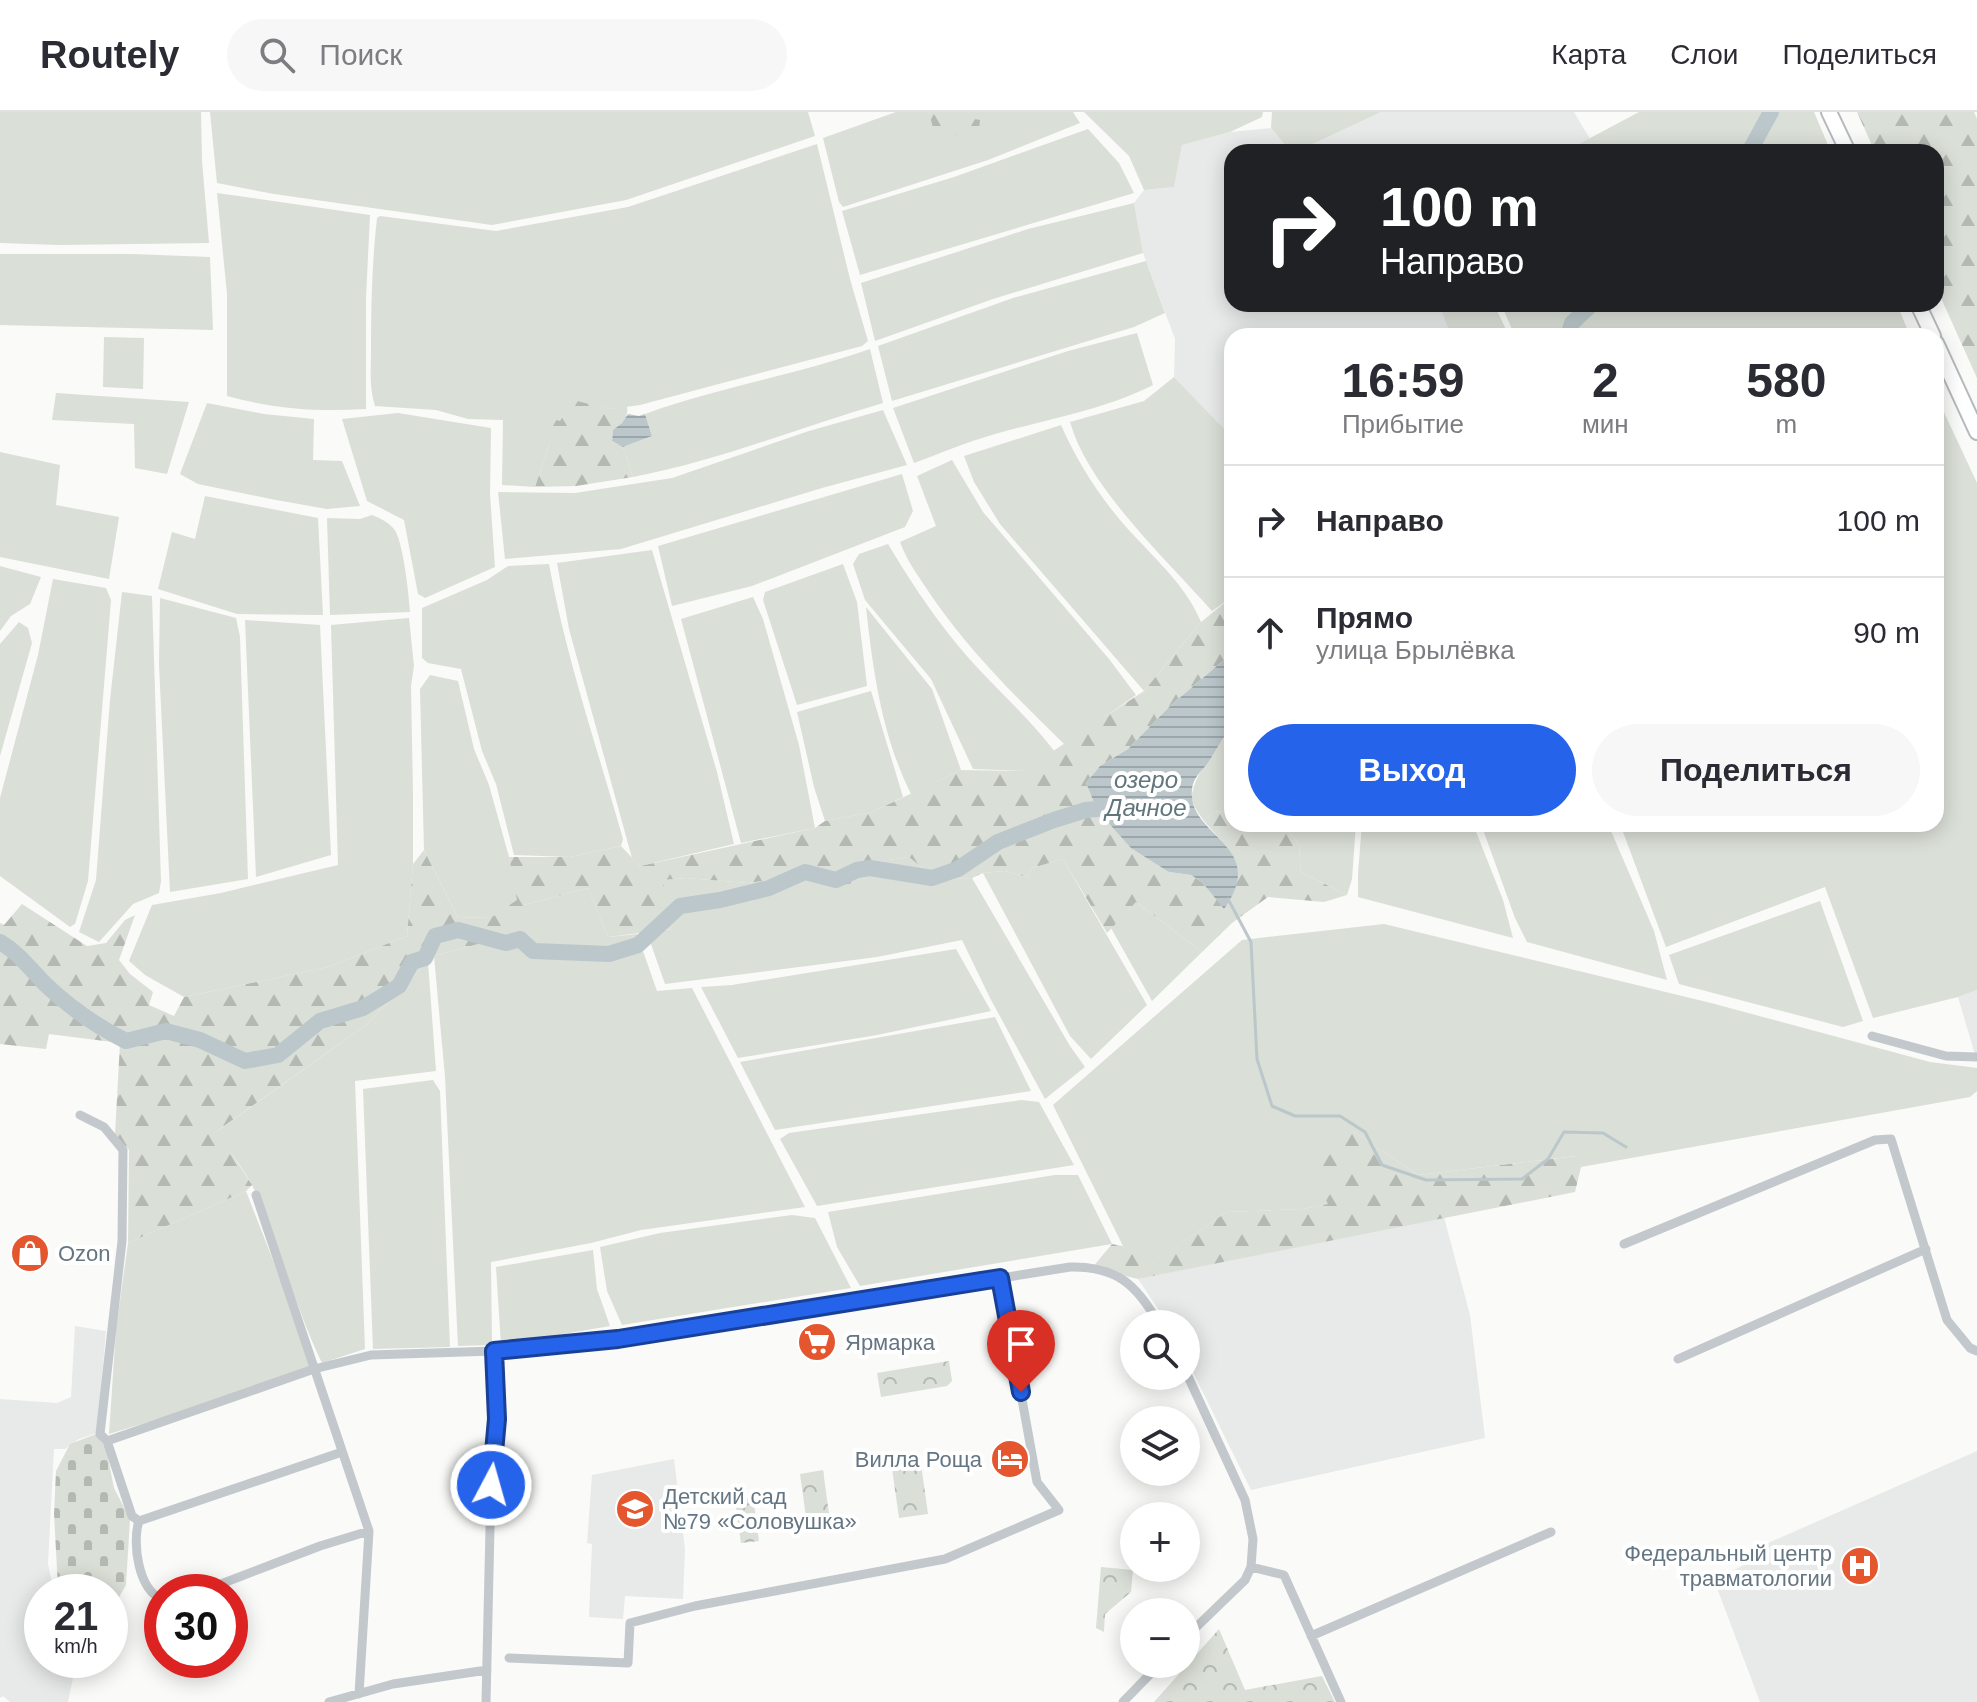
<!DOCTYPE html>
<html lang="ru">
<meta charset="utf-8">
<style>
:root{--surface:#fff;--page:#f7f7f7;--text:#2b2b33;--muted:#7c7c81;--line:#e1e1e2;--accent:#2563eb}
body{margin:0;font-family:Helvetica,sans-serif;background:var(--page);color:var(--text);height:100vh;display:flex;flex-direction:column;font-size:30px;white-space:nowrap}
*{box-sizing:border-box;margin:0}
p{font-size:26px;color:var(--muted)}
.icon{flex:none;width:44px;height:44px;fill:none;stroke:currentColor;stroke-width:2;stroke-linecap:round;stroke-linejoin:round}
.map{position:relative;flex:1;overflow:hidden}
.drawer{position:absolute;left:1224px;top:216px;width:720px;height:504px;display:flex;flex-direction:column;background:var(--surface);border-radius:24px;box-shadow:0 4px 20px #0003}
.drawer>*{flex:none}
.guide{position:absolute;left:1224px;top:32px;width:720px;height:168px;border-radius:24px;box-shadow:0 4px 20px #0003;background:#202124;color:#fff;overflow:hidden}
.controls{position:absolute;left:1120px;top:1198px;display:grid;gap:16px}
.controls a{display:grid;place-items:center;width:80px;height:80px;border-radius:50%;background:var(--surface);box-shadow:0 4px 20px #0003;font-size:40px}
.speed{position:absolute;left:24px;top:1462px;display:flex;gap:16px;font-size:40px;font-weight:700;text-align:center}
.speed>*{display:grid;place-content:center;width:104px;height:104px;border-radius:50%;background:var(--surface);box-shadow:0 4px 20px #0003;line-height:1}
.speed small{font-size:20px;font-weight:400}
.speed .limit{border:12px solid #d22;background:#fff;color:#111}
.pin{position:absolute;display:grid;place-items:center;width:68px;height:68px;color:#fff;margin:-82px -34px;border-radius:50% 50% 50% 0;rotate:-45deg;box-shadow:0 0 8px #0007}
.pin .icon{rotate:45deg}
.me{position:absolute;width:88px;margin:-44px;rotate:6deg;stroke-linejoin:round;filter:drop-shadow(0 0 6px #0008)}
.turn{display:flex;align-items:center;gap:28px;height:168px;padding:0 24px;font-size:36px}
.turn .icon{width:104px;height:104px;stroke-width:2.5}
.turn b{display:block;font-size:56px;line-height:68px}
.eta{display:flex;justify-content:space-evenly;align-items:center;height:136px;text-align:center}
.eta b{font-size:48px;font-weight:600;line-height:56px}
.action{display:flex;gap:16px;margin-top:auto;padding:16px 24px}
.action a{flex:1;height:92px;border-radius:48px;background:var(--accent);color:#fff;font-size:32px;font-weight:600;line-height:92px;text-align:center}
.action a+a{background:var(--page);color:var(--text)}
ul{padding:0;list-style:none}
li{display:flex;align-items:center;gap:24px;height:112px;padding:0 24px;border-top:2px solid var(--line)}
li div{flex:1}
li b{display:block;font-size:30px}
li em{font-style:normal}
header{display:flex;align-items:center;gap:48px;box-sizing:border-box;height:112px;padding:0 40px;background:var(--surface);border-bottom:2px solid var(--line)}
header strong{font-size:38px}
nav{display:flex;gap:44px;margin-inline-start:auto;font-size:28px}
.search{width:560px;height:72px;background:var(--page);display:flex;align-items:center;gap:20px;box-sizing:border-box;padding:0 28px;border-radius:44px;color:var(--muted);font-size:30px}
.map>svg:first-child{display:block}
.built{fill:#e8e9e9}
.green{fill:#dadfd7}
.forest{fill:url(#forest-firs)}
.cemetery{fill:url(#cemetery-stones)}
.park{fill:url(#park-crowns)}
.water{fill:url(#water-rules)}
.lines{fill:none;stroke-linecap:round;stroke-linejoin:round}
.stream{stroke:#bbc7cb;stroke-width:3}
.river{stroke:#bbc7cb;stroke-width:16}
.primary-casing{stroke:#b5babe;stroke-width:18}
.minor{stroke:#c3c8cc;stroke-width:9}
.primary{stroke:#fff;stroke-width:14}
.route-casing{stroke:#184099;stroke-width:20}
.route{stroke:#2563eb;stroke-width:14}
.labels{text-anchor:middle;stroke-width:8;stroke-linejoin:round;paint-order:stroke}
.poi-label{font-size:22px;fill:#657683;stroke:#fff;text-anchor:start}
.water-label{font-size:24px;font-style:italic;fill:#60757c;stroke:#fff}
</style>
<header>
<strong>Routely</strong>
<div class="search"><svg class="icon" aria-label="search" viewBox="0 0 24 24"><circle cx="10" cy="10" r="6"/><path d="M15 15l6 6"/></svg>Поиск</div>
<nav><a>Карта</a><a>Слои</a><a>Поделиться</a></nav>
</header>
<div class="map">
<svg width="1977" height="1590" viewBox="0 0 1977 1590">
<defs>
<pattern id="forest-firs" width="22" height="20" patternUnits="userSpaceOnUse" patternTransform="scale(2)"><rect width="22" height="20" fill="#dadfd7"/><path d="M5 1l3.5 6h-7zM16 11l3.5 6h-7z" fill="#b4b9b4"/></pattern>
<pattern id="cemetery-stones" width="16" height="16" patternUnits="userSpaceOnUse" patternTransform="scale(2)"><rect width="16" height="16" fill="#dadfd7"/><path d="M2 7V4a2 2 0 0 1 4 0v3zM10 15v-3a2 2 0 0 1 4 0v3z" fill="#b4b9b4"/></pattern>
<pattern id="park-crowns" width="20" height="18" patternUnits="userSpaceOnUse" patternTransform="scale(2)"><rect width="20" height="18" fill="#dadfd7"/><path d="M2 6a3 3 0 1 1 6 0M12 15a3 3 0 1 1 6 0" fill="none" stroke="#b4b9b4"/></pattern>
<pattern id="water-rules" width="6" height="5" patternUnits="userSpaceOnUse" patternTransform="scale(2)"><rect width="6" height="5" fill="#bbc7cb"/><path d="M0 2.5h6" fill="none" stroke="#9ca6aa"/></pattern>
</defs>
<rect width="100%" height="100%" fill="#fafaf8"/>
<path class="built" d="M1381 0H1574L1590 27 1564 40H1296Z
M1271 16 1291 40H1232V192H1439L1451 224H1232V325L1174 265 1175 227 1143 141 1134 91 1144 78 1174 75 1182 33 1230 20Z
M1977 878V946H1976L1958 885Z
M1444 1105 1470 1203 1485 1326 1251 1378 1186 1246V1212H1168L1138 1167Z
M75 1214 106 1219 97 1321 79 1327 65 1337H54L48 1452 54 1480H42V1548H69L73 1566 68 1590H10L3 1584 0 1586V1287L57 1291 71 1285Z
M1977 1339V1590H1760L1714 1468 1770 1440 1766 1432Z
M674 1347 685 1437 683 1487 625 1484 623 1507 589 1505 592 1432 587 1431 592 1363Z"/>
<path class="green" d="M0 0H201L202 49 209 131 60 133 0 131Z
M210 0H808L815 24 626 88 492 113 274 82 217 71Z
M896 0H929L937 28 962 5V0H1073L1080 11 988 48 843 95 839 90 823 26Z
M1084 0H1263L1262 5 1230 20 1182 33 1174 75 1144 78 1129 44Z
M1272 0H1381L1296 40H1291L1271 16Z
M1639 0H1814L1831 40H1564Z
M1088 17 1119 51 1134 81 860 163 842 99 954 65Z
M817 32 850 167 868 229 862 234 640 293 610 297 573 289 560 309 550 307V330L535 375 502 373 503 308 468 307 436 298 375 294C369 276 371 257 371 238 371 194 372 150 377 106L380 104 496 119 628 95Z
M217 81 370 103 366 186V297C317 300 275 297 227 284V182Z
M1134 91 1143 141 993 187 875 229 861 171 1028 117Z
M0 142H133L210 145 213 218 0 213Z
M1146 149 1165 201 1134 215 892 289 878 234 1013 186Z
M1439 192H1494L1509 224H1451Z
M1501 192H1897L1910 224H1515Z
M1137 221 1153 273C1104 298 1048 307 995 322 967 330 941 341 914 351L893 296 1068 239Z
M104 225 144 226 143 277 103 275Z
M870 237 883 291C800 315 718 349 633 365L623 335 652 324 645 302C719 275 796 263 870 237Z
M1174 265 1232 325V485L1212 499C1167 448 1088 375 1070 310L1144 289Z
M56 281 189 290 167 362 135 356 134 312 52 308Z
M1936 283 1977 371V878L1958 885 1873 906 1825 775 1666 835 1620 712H1936Z
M207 291 264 302 314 307 313 348 342 349 360 394 327 397 276 388 198 372 180 362Z
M883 298 907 353 822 376 621 437 505 447 498 380 575 381 672 366 809 319Z
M398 301 491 316 490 382 495 455 425 486 418 482 404 408 367 389 342 307Z
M1061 313C1075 345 1094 376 1116 403 1144 438 1184 468 1201 510L1144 579 1000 412 974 370 964 344Z
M0 340 60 353 56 393 119 405 109 467 0 445Z
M952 348 983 400 1109 547 1136 583 1065 633C1018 587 973 543 935 489 922 469 908 452 900 430L936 414 917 364Z
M902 362 913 399 905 415 752 474 672 494 658 434Z
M205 384 318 406 323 503 237 502 158 477 172 420 195 427Z
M372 403C380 406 388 410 394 417 403 428 409 483 410 500L330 503 327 406 360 407Z
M888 432C907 464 928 496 951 525 983 566 1024 599 1055 640L1023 659 973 657 931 567 865 488 853 452 859 442Z
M652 438 717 660 734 732 640 754 632 746 569 517 557 451Z
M549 452C566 546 597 635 623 727L621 734 570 745 514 743 496 672 482 639 461 557 428 551 422 546V496L487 468 508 454Z
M843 452 857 490 867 574 797 593 763 488 765 480Z
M0 454 41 465 30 492 11 504 0 519Z
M53 467 106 476 111 488 88 769 75 812 70 815 0 764V686L38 543Z
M122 480 152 484 161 769 159 781 133 792 99 830 79 820 96 768 110 588Z
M753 485 763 507 799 633 815 716 741 731 681 507Z
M160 486 236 506 240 525 248 767 170 780 159 553Z
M866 495 932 577 961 658 911 682C882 624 873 559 866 495Z
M409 506 414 554 411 574 413 682V752L407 824 328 855 184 885 145 863 129 849 152 793 221 781 338 753 331 513Z
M245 508 320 513 331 743 256 765Z
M19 510 28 516 32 531 0 644V532Z
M430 563 458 569 474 637 489 673 509 745 518 788 492 805 458 806 424 738 420 577Z
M871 579 903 685 872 700 825 709 814 675 797 600Z
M1232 616V698L1214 700 1204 709C1200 703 1193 694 1192 687 1190 669 1219 628 1232 616Z
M1283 712H1356L1352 767 1347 783 1301 760 1299 732Z
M1362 712H1473L1503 788 1513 826 1358 785V761Z
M1481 712H1608L1654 819 1667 868 1527 830 1515 806Z
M909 745 937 768 972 766 1070 934 1085 955 1045 987 990 886 962 828 877 845 665 872 647 821 671 817 662 768 686 766 748 771 816 761 890 762 888 748Z
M1063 747 1147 893 1091 947 1070 924 983 761 1005 759 1027 765 1032 756Z
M588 776 608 825 637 822 657 879 692 876 805 1095 641 1118 591 1131 491 1150 492 1233 458 1234 445 965 434 844 504 825 524 793Z
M1820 789 1863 909 1843 915 1679 872 1669 843Z
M1136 790 1202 840 1152 889 1111 816Z
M1384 812 1711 891 1930 950 1977 956V979L1970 985 1581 1055 1576 1044 1418 1063 1353 1019 1329 1092 1303 1097 1227 1100 1149 1153 1123 1134 1053 993 1242 828Z
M956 837 991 899 877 923 738 946 701 875 732 873Z
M428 850 436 959 355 969 365 1237 322 1251C295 1195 280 1134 254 1077 244 1057 229 1038 216 1020L366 913Z
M995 905 1031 979 775 1018 740 950Z
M433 968 440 979 450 1235 373 1237 363 977Z
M1021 988 1039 990 1074 1053 817 1094 780 1027 789 1021Z
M1055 1063H1078L1112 1132 860 1174 837 1135 828 1100Z
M246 1079 314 1254 243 1281 109 1322 116 1218 128 1131Z
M792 1103 815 1106 851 1176 622 1213 607 1179 600 1135 660 1121Z
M593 1138 597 1177 610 1214 501 1233 496 1155Z"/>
<path class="forest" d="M929 0H962L963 5 980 8 979 17 936 28Z
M1857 0H1974L1977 7V266L1936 175V40H1875Z
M573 288 610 297 627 294C629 306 622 312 613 318L612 329 623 335 633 365 576 374 535 375 550 330V306L560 309Z
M1232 485V541L1170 594 1128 637 1100 654 1086 671 1097 698 1169 760 1191 763 1202 770 1224 796 1228 736 1204 709 1214 700 1232 698V712H1283L1299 732 1301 760 1347 783 1324 790 1268 785 1232 811 1202 840 1136 790 1107 821 1063 747 1032 756 1027 765 1005 759 983 761 972 766 937 768 909 745 889 748 890 763 824 777 816 761 748 771 686 766 663 768 671 817 608 825 588 776 524 793 523 804 504 825 434 844 366 913 217 1019 252 1073 246 1079 128 1131 129 1038 115 1023 120 931 49 922 46 937 0 932V811L4 813 22 792 87 834 106 831 125 808 135 803 119 848 130 862 153 880 149 893 174 904 184 885 328 855 407 824 413 752 424 738 458 806 492 805 517 788 509 745H570L621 734 640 754 815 716 825 709 872 700 961 658 1023 659 1144 579 1201 510Z
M1353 1019 1418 1063 1577 1044 1581 1055 1575 1080 1138 1167 1092 1156 1112 1132 1123 1134 1150 1152 1227 1100 1303 1097 1328 1092 1310 1058Z"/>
<path class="cemetery" d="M96 1322 106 1336 114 1376 130 1407 126 1473 110 1501V1480H59L58 1475 54 1402 56 1359 70 1332Z"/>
<path class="park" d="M949 1249 952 1269 947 1274 881 1285 877 1261Z
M920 1345 928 1402 899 1406 891 1349Z
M823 1358 830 1409 807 1412 800 1362Z
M753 1385 759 1429 741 1431 735 1388Z
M1101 1455 1133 1458 1131 1480 1105 1502 1104 1520 1096 1516Z
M1219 1517 1245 1578 1322 1564 1335 1590H1154Z"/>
<path class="water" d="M628 302 639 304 645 302 652 324 623 335 612 329 613 318 622 311Z
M1232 541V616C1221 626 1216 639 1207 652 1202 658 1195 665 1193 672 1180 724 1272 730 1224 797L1202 770 1191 763 1169 760 1131 736 1097 698 1086 671 1100 654 1128 637 1170 594Z"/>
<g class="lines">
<path class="stream" d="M1228 787 1251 830 1257 947 1272 994 1295 1004H1340L1365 1020 1382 1053 1426 1068 1522 1067 1548 1047 1564 1020 1603 1021 1626 1035"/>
<path class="river" d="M1749 40 1771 0
M1568 224 1572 211 1592 192
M0 830C19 841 30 857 45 872 70 896 96 914 126 929L166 919 200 928 245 949 278 943 320 909 363 896 399 874 412 850 425 846 435 824 458 818 506 831 520 827 533 839 609 842 638 833 680 794 720 788 769 776 805 760 836 768 857 758 870 756 932 766 958 757 998 730 1054 708 1086 698 1117 695"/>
<g class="primary-casing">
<path id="primary" d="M1829 0 1848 40
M1918 192 1933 224
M1936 231 1977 320"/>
</g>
<path class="minor" d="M1872 924 1946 944 1977 945
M80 1003 104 1015 123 1038 122 1129 100 1322 107 1329 314 1257 371 1243 494 1239 614 1228 1070 1155C1117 1154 1137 1173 1159 1212
M256 1083 369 1419 359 1582
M1624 1132 1875 1028 1891 1027 1947 1208 1970 1236 1977 1239
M1678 1247 1926 1137
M1186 1260 1245 1388 1253 1427 1251 1455 1245 1468 1186 1525
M107 1329 132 1404 139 1409
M139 1409 342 1340
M139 1409C132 1430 138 1478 162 1487
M1251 1455 1284 1463 1341 1590
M200 1480 320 1434 369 1419
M1311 1524 1551 1420
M509 1546 628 1551 630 1511 695 1494 945 1447 1059 1398 1037 1370 1000 1166
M329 1590 393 1572 487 1558
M486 1590 491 1373 497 1307 494 1239
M1123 1590 1160 1552"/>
<use href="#primary" class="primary"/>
</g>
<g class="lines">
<g class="route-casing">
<path id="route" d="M491 1373 497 1307 494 1239 618 1227 1000 1166 1021 1280"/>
</g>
<use href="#route" class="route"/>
</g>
<defs>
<g id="shop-disc" transform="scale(2)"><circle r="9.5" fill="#e4572e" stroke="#fff"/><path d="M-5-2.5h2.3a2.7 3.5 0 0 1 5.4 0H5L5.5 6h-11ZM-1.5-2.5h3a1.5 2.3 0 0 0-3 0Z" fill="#fff"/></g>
<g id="supermarket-disc" transform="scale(2)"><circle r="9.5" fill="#e4572e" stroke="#fff"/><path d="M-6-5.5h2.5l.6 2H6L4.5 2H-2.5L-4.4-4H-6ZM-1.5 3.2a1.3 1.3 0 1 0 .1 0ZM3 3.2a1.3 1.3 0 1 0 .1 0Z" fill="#fff"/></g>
<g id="hotel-disc" transform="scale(2)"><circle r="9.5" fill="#e4572e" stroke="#fff"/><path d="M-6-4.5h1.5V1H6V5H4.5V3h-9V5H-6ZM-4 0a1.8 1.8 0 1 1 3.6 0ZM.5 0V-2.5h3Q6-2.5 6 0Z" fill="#fff"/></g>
<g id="school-disc" transform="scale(2)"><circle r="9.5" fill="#e4572e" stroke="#fff"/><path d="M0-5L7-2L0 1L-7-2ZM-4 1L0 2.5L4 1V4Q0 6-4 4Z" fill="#fff"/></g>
<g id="hospital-disc" transform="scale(2)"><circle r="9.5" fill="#e4572e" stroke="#fff"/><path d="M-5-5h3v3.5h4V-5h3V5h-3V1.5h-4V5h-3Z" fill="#fff"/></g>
</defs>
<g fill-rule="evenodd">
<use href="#shop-disc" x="30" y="1141"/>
<use href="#supermarket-disc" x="817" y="1230"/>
<use href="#hotel-disc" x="1010" y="1347"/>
<use href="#school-disc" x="635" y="1397"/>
<use href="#hospital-disc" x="1860" y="1454"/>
</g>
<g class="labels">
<g class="poi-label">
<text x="58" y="1149">Ozon</text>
<text x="845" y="1238">Ярмарка</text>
<text x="982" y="1355" text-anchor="end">Вилла Роща</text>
<text x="663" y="1392">Детский сад<tspan x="663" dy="25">№79 «Соловушка»</tspan></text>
<text x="1832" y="1449" text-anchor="end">Федеральный центр<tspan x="1832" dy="25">травматологии</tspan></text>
</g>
<g class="water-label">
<text x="1146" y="676">озеро<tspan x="1146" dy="28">Дачное</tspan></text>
</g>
</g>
</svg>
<div class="controls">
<a><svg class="icon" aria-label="search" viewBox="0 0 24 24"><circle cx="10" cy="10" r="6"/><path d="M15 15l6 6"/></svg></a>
<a><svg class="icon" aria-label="layers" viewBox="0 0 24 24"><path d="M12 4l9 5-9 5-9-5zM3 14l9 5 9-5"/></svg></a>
<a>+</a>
<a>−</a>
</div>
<div class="speed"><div>21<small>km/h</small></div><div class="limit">30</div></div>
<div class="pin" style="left:1021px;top:1280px;background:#d93025"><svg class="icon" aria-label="arrive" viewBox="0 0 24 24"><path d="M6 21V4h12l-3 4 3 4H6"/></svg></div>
<svg class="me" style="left:491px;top:1373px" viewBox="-20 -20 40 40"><circle r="17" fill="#2563eb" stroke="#fff" stroke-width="3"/><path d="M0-11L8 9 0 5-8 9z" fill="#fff"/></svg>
<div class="guide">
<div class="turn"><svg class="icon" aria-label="right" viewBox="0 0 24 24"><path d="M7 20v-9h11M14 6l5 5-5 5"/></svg><div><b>100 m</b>Направо</div></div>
</div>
<section class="drawer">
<div class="eta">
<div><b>16:59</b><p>Прибытие</p></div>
<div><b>2</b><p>мин</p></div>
<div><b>580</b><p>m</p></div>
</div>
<ul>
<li><svg class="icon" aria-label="right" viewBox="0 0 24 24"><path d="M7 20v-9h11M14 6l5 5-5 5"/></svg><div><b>Направо</b></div><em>100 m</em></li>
<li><svg class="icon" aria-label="ahead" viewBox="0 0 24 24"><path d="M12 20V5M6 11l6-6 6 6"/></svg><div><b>Прямо</b><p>улица Брылёвка</p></div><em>90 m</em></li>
</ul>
<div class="action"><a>Выход</a><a>Поделиться</a></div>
</section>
</div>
